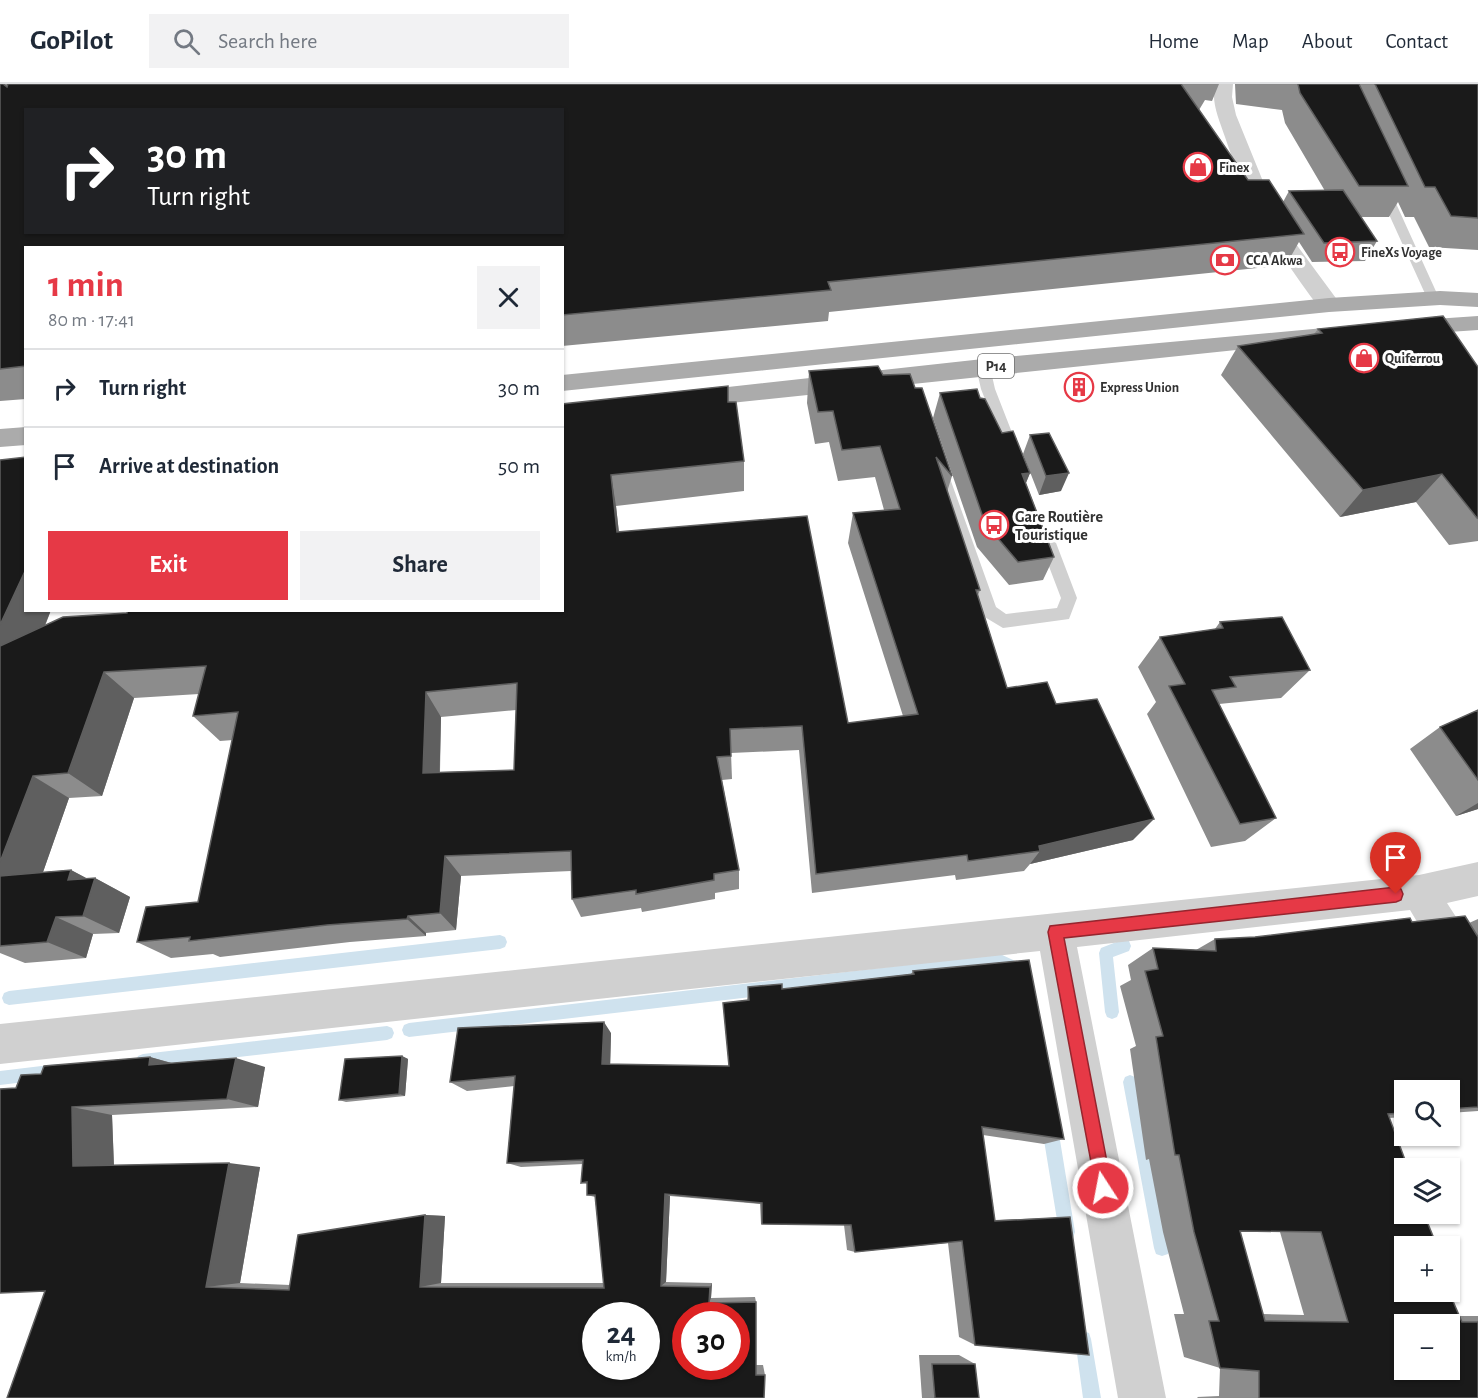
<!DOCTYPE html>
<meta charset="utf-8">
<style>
:root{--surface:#fff;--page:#f2f2f3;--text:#1f2937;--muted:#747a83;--line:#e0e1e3;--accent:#e63946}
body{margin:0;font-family:"Alegreya Sans",sans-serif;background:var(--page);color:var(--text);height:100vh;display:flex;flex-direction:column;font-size:22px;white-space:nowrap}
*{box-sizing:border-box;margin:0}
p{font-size:20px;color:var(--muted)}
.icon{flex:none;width:33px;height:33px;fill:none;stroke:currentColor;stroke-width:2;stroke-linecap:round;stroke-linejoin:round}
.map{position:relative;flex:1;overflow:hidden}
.panel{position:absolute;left:24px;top:162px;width:540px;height:366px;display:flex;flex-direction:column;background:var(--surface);border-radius:0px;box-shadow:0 2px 4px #0004}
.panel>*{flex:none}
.hud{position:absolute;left:24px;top:24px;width:540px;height:126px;border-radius:0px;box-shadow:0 2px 4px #0004;background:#202124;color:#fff;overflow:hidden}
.controls{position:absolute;left:1394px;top:996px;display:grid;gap:12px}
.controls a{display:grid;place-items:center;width:66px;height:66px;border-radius:0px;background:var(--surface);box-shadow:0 2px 4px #0004;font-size:30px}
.speed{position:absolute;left:582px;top:1218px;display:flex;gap:12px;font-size:30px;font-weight:700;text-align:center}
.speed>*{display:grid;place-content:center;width:78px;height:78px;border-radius:50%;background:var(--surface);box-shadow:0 2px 4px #0004;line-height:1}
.speed small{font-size:15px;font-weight:400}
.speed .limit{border:9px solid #d22;background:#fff;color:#111}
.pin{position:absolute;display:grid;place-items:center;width:51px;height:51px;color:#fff;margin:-62px -26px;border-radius:50% 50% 50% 0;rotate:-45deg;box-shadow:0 0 6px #0007}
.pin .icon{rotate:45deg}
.me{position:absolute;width:66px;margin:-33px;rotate:349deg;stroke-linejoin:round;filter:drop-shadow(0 0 4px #0008)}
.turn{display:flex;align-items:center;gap:21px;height:126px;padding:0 24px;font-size:27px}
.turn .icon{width:78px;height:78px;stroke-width:2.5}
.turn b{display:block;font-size:42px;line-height:51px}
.round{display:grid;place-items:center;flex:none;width:63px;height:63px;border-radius:0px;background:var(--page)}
.overview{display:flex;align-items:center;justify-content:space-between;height:102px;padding:0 24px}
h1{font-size:36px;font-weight:700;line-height:45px;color:var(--accent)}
.cta{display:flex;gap:12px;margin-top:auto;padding:12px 24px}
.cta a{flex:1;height:69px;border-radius:0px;background:var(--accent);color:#fff;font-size:24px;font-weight:700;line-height:69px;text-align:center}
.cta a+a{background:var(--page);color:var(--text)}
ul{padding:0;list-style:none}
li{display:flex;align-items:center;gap:18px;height:78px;padding:0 24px;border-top:2px solid var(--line)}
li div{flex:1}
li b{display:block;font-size:22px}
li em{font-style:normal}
header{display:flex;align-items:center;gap:36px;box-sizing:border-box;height:84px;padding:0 30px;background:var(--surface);border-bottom:2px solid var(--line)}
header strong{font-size:28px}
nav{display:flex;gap:33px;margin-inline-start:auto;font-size:21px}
.search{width:420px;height:54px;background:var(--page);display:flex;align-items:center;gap:15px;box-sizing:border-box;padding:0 21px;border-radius:0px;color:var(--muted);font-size:22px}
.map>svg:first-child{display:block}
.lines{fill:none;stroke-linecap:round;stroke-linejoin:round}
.stream{fill:#cfe2ee;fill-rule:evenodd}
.lane{fill:#d0d0d0;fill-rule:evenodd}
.street{fill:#d0d0d0;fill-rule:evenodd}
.primary{fill:#ababab;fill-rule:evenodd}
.wall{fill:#8c8c8c;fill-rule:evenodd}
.shaded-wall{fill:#5f5f5f}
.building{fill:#1a1a1a;stroke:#5f5f5f;stroke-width:1.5;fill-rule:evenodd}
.route{fill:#e63946;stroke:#96252e;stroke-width:1.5}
.labels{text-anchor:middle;stroke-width:6;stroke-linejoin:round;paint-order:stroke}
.far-poi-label{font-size:14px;font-weight:bold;fill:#333;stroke:#fff;text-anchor:start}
.shield{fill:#fff;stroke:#707070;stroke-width:1.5}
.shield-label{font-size:15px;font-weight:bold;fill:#333}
.poi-label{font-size:16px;font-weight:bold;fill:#333;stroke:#fff;text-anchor:start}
</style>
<header>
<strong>GoPilot</strong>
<div class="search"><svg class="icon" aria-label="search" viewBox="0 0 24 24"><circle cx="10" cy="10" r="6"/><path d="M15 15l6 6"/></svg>Search here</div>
<nav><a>Home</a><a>Map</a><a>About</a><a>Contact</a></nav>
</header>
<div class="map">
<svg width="1478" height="1314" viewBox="0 0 1478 1314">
<rect width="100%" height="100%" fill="#fff"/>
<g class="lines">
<path class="stream" d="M500 851 505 853 507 858 505 863 500 865 9 921 4 919 2 914 4 909 9 907Z
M1124 855 1129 857 1131 862 1129 867 1113 873 1119 928 1117 933 1112 935 1107 933 1105 928 1099 869 1101 864Z
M1000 870 1022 880 1024 885 1022 890 1017 892 1000 884 409 953 404 951 402 946 404 941 409 939Z
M387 942 392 944 394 949 392 954 387 956 143 984 138 982 136 977 138 972 143 970Z
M58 980 63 982 65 987 63 992 58 994 0 1001V987Z
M1130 991 1135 993 1137 998 1170 1164 1168 1170 1162 1172 1156 1170 1154 1164 1123 998 1125 993Z
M1050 1036 1055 1039 1058 1044 1075 1148 1073 1154 1067 1156 1061 1154 1059 1148 1042 1044 1045 1039Z
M1083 1247 1089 1249 1091 1255 1101 1314H1083L1075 1255 1077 1249Z"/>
<path class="lane" d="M1383 101 1389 104 1439 214 1437 217H1429L1427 214 1377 104Z
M983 279 990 283 995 305 1020 369 1018 373 1013 374 1006 369 981 305 976 283Z
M940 381 947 386 996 523 1006 530 1057 524 1061 514 1037 451 1045 445 1053 451 1077 514 1069 535 1003 544 983 532 933 386Z"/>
<path class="street" d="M1215 0H1233L1232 13 1236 31 1271 117 1296 160 1341 221 1337 226H1321C1280 173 1246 117 1225 53 1219 35 1211 19 1215 0Z
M1478 778V812L1447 819 1478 867V921L1464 916 1410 826 1077 863 1166 1314H1118L1040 867 0 980V940L1419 791Z"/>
<path class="primary" d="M1440 207 1478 209V223L1440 221 1329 228 562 307V291L1329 214Z
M1478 232V246L1405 251 1397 249 1393 244 1397 239 1405 237Z
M1324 244 1332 246 1336 251 1332 256 683 324 674 322 670 316 674 310 683 308 983 275Z
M26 343V361L0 363V345Z"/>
</g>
<path class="wall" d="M0 0H1219L1212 17 1205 16 1199 26 1248 96 1283 118 1289 107H1325L1285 39 1282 26 1236 20 1235 0H1478V166L1429 163 1414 133H1405L1398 118 1389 133H1361L1377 157 1365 177 1312 178 1299 158 1286 181 829 228 828 237 562 262V164H26V315L0 317Z
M1318 245 1478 283V457L1449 461 1416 418 1340 433 1221 291 1238 262 1314 250Z
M809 287 883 291 915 304 952 392 947 408 980 506 978 511 1007 604 1056 620 1133 756 1030 780 1024 787 956 796 955 791 812 809 799 666 731 669 732 695 722 696 739 786V805L715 809V815L642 828 641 824 581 833 572 815 571 787 461 792 456 846 426 849V852L350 858 220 873 213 870 171 874 137 858 198 818 233 656 220 657 193 632 199 610 134 614 102 712 69 714 43 788 71 786 87 795 95 794 130 813 119 849 93 850 86 874 25 879 0 869V376L26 526H51L45 542 127 529 562 320 728 318 744 377V407L616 422 619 448 848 639 903 632 848 459 853 429 884 426 875 393 838 397 829 358 815 360 807 319ZM516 626 514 686 440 688 441 633Z
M940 309 980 314 1002 349 1030 389 1026 399 1054 473 1043 496 1009 501 977 463 933 334Z
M1030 351 1061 407 1039 411 1023 370Z
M1220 538 1310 586 1281 614 1219 620 1276 734 1245 757 1211 763 1147 630 1156 618 1138 583 1160 553 1215 545Z
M1478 626V725L1456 732 1410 665 1440 643Z
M1478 835V1027L1449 1029V1006H1404V1033L1389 1034 1404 1162 1459 1232H1478V1314H1198L1197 1313 1219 1312 1220 1284 1184 1273 1174 1230H1184L1163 1148 1149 1075 1146 1076 1130 965 1136 962 1120 902 1131 896 1128 881 1153 864 1196 866 1215 855 1255 853 1412 838 1469 839ZM1240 1147 1280 1148 1304 1231 1263 1230Z
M913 887 1064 1055 1044 1060 983 1051 995 1136 1070 1133 975 1261 959 1253 948 1159 855 1168 847 1166 844 1141 761 1140 760 1120 670 1112 666 1198 712 1199 711 1214 755 1213 756 1218V1281H763L765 1291 764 1314 45 1207 16 1004 41 990 150 973 172 979 265 983 258 1023 112 1031 114 1081 260 1083 240 1199 290 1201 425 1131 445 1132 441 1199H604L595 1113 587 1111V1100L581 1099 583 1080 521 1083 507 1079 514 1002 467 1007 450 998 611 949 610 980 728 982 747 917 748 903 782 905 911 890Z
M402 972 408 975 405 1012 346 1018 339 1016Z
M919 1271H959L975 1280 979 1314H922Z"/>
<path class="shaded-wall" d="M1030 389 1020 413 1022 390Z
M1069 389 1061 407 1039 411 1046 392Z
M1442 390 1416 418 1340 433 1363 406Z
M611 391 616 422 622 477 617 448Z
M26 485V526H51L23 595 0 577V541Z
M104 588 134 614 102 712 68 689Z
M426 608 441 633 439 712 423 689Z
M33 692 69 714 35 811 0 795V778Z
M1478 719V725L1456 732Z
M1154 735 1133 756 1030 780 1040 767 1039 762Z
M445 772 461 792 456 846 440 829Z
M71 786 94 798 95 794 130 813 119 849 83 832 68 796Z
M408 832 426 849V852L407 835Z
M56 833 93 850 86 874 47 858Z
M604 938 611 949 610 989 602 980Z
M402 972 408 975 405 1012 399 1010Z
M150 973 185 983 149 981Z
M236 974 265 983 258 1023 227 1015Z
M72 1023 112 1031 114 1085 73 1082Z
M229 1079 260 1083 240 1199 206 1203Z
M665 1110 670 1112 666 1198 661 1202Z
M425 1131 445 1132 441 1199 420 1203Z
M712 1199 711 1214 709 1219 710 1203Z"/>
<path class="building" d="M0 0H3L7 3 8 0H1181L1248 96H1269L1304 150 828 198 831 206 562 231V164H26V282L0 285ZM26 26H562V148H26Z
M1298 0H1359L1408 102H1359L1300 9Z
M1375 0H1478V134L1451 132 1435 103H1425Z
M1343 106 1377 157 1324 159 1289 107Z
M1443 232 1478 283V434H1477L1442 390 1363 406 1238 262 1322 249 1318 245Z
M878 282 883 291 910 290 915 304H922L952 392 936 373 980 506H976L1007 604 1047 598 1056 620 1097 615 1154 735 1039 762 1040 767 968 777 967 771 816 790 802 642 730 645 731 672 717 673 739 786 714 790V796L636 810V806L572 815 571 767 445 772 440 829 408 832 407 835 327 841 189 857 190 853 137 858 146 823 198 818 238 628 193 632 206 582 104 588 68 689 33 692 0 778V562L63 533 127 529 128 526H562V320L728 302V318H736L744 377 611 391 617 448 807 432 848 639 918 630 853 429 900 425 880 362 842 366 833 327 818 328 809 287ZM517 599 514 686 423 689 426 608Z
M977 305 980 314 985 315 1002 349 1013 347 1030 389 1022 390 1054 473 1018 478 985 439 940 309Z
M1049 349 1069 389 1046 392 1030 351Z
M26 373V485L0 541V376Z
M1282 533 1310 586 1230 593 1236 603 1212 606 1276 734 1240 740 1169 602 1185 600 1160 553 1223 544 1220 538Z
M1478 626V696L1440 643Z
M71 786 68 796 95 794 83 832 56 833 47 858 0 862V792Z
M1465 832 1478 853V1023L1449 1025V1006H1404V1029L1388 1030 1408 1084H1404V1130H1424L1437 1162H1404V1208H1449L1462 1238H1478V1314H1259V1287L1220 1284 1209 1237H1219L1194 1148 1179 1071H1175L1156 953 1163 952 1145 887 1158 885 1153 864 1216 867 1215 855 1255 853 1410 834 1412 838ZM1240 1147 1321 1148 1348 1238 1265 1237ZM1404 1240H1449V1286H1404Z
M1029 876 1064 1055 982 1043 995 1137 1070 1133 1089 1271 975 1261 962 1157 855 1168 851 1141 762 1140V1119L665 1110 661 1202 710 1203 709 1219 756 1218V1291H765L764 1314H7L45 1207 0 1209V1005L16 1004 21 991 41 990 44 982 150 973 149 981 236 974 227 1015 72 1023 73 1082 229 1079 206 1203 289 1206 298 1151 425 1131 420 1203 604 1204 595 1111H587V1098L581 1099 583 1076 507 1079 515 992 450 998 458 944 604 938 602 980 729 982 723 919 749 916 748 903 782 900V905L914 890 913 887ZM596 1232H646V1282H596ZM686 1232H736V1282H686Z
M402 972 399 1010 339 1016 345 975Z
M932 1280H975L979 1314H935Z"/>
<path class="route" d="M1396 803 1401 805 1403 810 1401 816 1396 818 1064 854 1112 1104 1109 1110 1103 1113 1097 1110 1048 848 1050 842Z"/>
<defs>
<g id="shop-ring" transform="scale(1.5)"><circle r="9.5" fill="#fff" stroke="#e63946" stroke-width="1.5"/><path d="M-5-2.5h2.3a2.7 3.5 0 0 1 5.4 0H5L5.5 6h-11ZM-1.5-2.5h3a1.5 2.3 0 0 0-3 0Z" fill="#e63946"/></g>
<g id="bus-ring" transform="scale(1.5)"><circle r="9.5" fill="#fff" stroke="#e63946" stroke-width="1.5"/><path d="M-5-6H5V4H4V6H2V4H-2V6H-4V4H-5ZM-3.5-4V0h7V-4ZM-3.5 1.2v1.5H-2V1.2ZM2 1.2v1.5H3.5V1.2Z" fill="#e63946"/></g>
<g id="bank-ring" transform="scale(1.5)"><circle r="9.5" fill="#fff" stroke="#e63946" stroke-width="1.5"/><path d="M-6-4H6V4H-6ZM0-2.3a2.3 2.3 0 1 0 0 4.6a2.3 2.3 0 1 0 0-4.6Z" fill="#e63946"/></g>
<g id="building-ring" transform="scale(1.5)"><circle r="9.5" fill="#fff" stroke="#e63946" stroke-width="1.5"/><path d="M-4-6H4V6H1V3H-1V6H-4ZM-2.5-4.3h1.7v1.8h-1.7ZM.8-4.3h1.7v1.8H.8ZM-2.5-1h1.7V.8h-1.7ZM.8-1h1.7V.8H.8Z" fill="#e63946"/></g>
</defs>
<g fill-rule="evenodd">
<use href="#shop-ring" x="1198" y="83"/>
<use href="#bus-ring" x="1340" y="168"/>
<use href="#bank-ring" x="1225" y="176"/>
<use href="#shop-ring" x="1364" y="274"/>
<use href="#building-ring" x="1079" y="303"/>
<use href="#bus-ring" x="994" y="441"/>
</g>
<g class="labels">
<g class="far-poi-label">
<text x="1219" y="88">Finex</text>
<text x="1361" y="173">FineXs Voyage</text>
<text x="1246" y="181">CCA Akwa</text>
<text x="1385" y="279">Quiferrou</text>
<text x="1100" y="308">Express Union</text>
</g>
<rect class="shield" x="978" y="270" width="36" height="24" rx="4.5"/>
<g class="shield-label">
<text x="996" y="287">P14</text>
</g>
<g class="poi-label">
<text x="1015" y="438">Gare Routière<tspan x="1015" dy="18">Touristique</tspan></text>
</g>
</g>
</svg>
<div class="controls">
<a><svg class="icon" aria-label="search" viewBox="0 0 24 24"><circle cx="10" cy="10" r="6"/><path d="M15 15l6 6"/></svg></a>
<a><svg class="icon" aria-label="layers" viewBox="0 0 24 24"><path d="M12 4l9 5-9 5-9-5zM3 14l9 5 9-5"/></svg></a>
<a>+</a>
<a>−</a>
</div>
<div class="speed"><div>24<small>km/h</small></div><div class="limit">30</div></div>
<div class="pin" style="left:1396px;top:810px;background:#d93025"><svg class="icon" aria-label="arrive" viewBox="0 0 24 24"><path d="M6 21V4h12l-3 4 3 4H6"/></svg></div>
<svg class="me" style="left:1103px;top:1104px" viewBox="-20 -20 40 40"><circle r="17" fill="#e63946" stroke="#fff" stroke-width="3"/><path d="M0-11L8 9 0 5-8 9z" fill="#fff"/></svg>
<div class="hud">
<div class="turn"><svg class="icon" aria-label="right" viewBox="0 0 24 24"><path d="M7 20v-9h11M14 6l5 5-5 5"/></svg><div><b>30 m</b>Turn right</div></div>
</div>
<section class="panel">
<div class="overview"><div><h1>1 min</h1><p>80 m · 17:41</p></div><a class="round"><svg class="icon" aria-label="close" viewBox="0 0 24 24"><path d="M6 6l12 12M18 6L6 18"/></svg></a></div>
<ul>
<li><svg class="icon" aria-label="right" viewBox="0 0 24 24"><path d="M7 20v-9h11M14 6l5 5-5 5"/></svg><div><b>Turn right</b></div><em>30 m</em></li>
<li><svg class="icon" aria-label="arrive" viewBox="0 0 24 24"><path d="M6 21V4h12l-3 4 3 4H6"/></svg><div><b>Arrive at destination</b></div><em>50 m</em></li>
</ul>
<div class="cta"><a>Exit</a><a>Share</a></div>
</section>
</div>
